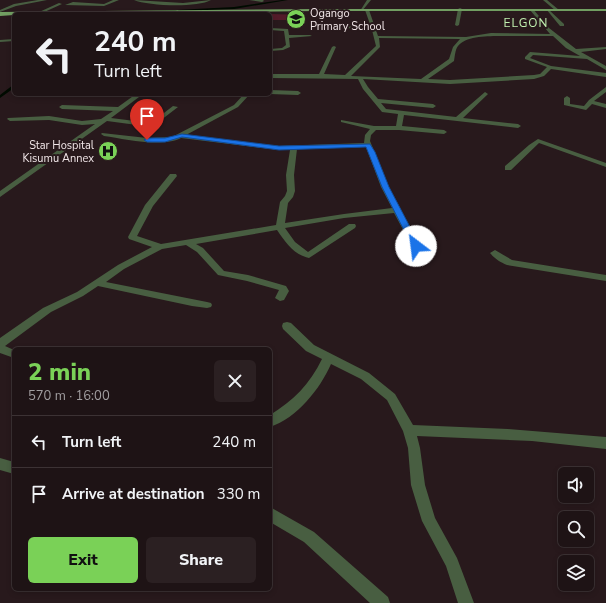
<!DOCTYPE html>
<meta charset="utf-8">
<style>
:root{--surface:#1e1315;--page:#2b2022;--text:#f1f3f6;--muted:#a19ea0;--line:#3c3234;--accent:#7ad157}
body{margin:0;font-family:"Nunito Sans",sans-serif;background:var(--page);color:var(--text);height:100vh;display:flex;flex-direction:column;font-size:15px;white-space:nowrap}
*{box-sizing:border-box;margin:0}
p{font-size:13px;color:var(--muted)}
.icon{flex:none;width:22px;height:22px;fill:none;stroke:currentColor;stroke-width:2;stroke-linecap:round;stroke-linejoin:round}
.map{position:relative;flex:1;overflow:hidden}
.panel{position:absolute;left:12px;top:347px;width:260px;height:244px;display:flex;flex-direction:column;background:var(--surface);border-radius:6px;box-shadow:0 2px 6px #0003,0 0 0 1px var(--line)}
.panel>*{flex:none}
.hud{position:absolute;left:12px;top:12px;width:260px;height:84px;border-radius:6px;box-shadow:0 2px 6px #0003,0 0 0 1px var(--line);background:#1e1315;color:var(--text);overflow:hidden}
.fabs{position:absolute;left:558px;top:467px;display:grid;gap:8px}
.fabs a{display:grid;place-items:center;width:36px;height:36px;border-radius:6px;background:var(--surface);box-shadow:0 2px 6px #0003,0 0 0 1px var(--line);font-size:20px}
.pin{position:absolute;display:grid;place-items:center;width:34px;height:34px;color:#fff;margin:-41px -17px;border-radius:50% 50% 50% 0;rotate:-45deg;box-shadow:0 0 4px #0007}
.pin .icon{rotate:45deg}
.me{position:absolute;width:44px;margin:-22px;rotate:330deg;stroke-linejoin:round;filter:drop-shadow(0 0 3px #0008)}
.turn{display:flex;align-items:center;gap:14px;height:84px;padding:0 16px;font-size:18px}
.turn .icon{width:52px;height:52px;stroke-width:2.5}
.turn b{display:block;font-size:28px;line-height:34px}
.round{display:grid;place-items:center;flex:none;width:42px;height:42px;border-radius:6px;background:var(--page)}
.head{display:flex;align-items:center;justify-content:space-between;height:68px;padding:0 16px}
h1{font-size:24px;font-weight:800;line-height:30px;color:var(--accent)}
.button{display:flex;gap:8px;margin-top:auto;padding:8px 16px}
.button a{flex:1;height:46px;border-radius:6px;background:var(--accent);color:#111;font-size:16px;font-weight:800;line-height:46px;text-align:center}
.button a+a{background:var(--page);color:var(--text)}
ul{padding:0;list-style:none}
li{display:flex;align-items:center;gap:12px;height:52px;padding:0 16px;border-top:1px solid var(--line)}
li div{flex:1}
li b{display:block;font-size:15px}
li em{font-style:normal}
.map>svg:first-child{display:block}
.green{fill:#531b29}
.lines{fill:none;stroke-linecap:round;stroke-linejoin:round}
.canal{fill:#000b00;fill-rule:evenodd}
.minor{fill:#485e41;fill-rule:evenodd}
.major{fill:#719e61;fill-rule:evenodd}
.route{fill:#1a73e8;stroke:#114b97}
.labels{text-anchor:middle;stroke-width:4;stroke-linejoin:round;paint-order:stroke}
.far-poi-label{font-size:11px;fill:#f0e5e7;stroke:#28191c;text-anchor:start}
.far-neighbourhood-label{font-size:12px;letter-spacing:1px;fill:#c1f2b0;stroke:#28191c}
</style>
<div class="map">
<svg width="606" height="603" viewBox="0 0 606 603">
<rect width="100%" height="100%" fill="#28191c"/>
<path class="green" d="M272 14 303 15 302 20H270Z"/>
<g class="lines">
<path class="canal" d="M282 0H288L234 9 181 11 170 13 99 14 234 7Z
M13 85H14V88L0 98V95Z"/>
<path class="minor" d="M38 0H47L16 6 0 12V10L14 4Z
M113 0H119L104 6 65 5 73 2 104 4Z
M134 0 183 3 211 0C197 8 148 6 134 0Z
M249 0H263L264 1 262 2Z
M367 0H371L362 11H360Z
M543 0H547L559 10 556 11Z
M59 3 62 4 40 14 37 13Z
M460 8 462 9 459 25 457 26 455 25 458 9Z
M367 9 369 10 378 36 466 37 491 33 550 34 530 10 533 9 549 28 576 49 606 47V49L581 52 606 66V70L587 59 533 55 530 58 551 66 606 73V77L551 69 544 76 534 79 450 84 363 79 368 87 378 99 433 104 436 106 433 108 381 103 386 109 456 117 485 92 488 94 487 95 463 118 518 124 521 126 518 128 404 115 402 126 444 130 447 132 444 134 399 130H376L371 135 370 141 389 187 420 246 419 248H413L394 213 344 218 285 228 295 242 308 252 349 224H355L356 226 355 228 309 258C293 254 286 243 277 230L196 244 203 248 224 271 248 275 286 286 289 291 284 300 280 301 275 298 279 290 247 281 218 275 197 252 186 245 162 249 124 269 106 282 207 302 211 303 212 305 211 307 207 308 192 306 98 286 83 296 51 312 5 346 14 350V358L0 353V338L43 308 77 292 118 265 152 247 129 239 128 237 145 205 170 174H176L177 176 153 206 137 236 161 244 276 225 280 202 285 196 287 191 286 175 290 150H279L181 138C161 148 125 139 104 136L101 134 102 133 147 138 172 137 234 105 244 94H250L238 107 186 135 279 146 364 143 365 135 370 129 341 122V120L374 126H396L398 114 382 112 363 89 358 79 270 78V74H319L332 47 334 46 336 47 324 74 345 75 376 46 372 30 333 27 335 26 371 27 365 10ZM505 36H553L566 48 580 56 530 52 525 57V59L547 67 540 74 534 75 450 80 428 79 454 61C455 56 455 50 458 46 466 35 493 36 505 36ZM379 38 460 39 453 47 449 59 421 79 351 76 380 47ZM366 147 381 187 392 208 344 214 285 223 288 203 293 197 295 191 294 175 297 149Z
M546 9H548L564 24V26H560Z
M178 10 179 12 169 14 170 13Z
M251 10 254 11 251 14H247Z
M145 13H163L165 14H143Z
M270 28 288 29 289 35H310L312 36 289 38 290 47 283 50 270 51V49L282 48 286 45 284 31 270 30Z
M14 39V41L0 42V40Z
M606 87V92L594 101 606 104V108L592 104 586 110 564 105V98L567 96 570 98V104L584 106 589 100Z
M270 90 298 91 301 93 298 95 270 94Z
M136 94H143L111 118 151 123 173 106 178 107 152 127 107 121 0 197V191L95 124 82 125 49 120 10 121 7 119 8 118 49 116 82 121 101 119 113 111 62 109 59 107 62 105 118 107Z
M538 139 606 163V167L539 143 511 170H505V166L529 145Z
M495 250 512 260 606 275V281L507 265C500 262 495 259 490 253Z
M287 322 291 323 314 345 369 373 395 394 413 425 508 429 606 437V449L532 441 417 436 420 448 425 485 435 518 457 558 474 603H458L446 566 422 521 411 485 408 448 403 431 387 400 361 379 331 364C320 389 297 418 270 427V415C293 401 310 384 322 359L306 351 283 329 282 326 283 323Z
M0 458 14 462V474L0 470Z
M270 507 314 532 388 597 390 603H370L304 542 270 522Z"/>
<path class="major" d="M318 9H606V11H318L14 14V15L0 16V12Z"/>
</g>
<path class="route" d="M182 134 279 146 370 144 375 152 389 187 420 246 416 248 412 246 382 187 366 147 279 150 182 137 165 142H147L144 140 147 138H165Z"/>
<defs>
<g id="school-disc" transform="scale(1)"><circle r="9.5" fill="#7ad157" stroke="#28191c"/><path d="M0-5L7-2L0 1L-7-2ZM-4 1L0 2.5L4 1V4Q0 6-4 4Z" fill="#111"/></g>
<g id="hospital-disc" transform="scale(1)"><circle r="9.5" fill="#7ad157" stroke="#28191c"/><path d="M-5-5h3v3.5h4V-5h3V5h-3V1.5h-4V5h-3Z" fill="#111"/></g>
</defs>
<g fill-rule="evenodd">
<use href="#school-disc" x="296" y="19"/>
<use href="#hospital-disc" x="108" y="151"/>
</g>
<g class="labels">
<g class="far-poi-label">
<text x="310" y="17">Ogango<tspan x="310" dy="13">Primary School</tspan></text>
<text x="94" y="149" text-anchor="end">Star Hospital<tspan x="94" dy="13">Kisumu Annex</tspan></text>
</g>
<g class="far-neighbourhood-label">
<text x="526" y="27">ELGON</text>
</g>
</g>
</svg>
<div class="fabs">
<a><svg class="icon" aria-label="sound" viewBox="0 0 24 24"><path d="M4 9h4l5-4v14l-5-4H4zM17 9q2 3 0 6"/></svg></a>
<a><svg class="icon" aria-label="search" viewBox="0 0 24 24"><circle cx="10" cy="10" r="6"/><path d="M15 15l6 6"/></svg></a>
<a><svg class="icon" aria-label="layers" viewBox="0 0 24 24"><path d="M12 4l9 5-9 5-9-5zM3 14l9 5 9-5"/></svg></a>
</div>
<div class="pin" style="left:147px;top:140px;background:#d93025"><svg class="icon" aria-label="arrive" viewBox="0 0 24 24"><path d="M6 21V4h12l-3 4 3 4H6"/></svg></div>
<svg class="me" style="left:416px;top:246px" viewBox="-20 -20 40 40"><circle r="19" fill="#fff"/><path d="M0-13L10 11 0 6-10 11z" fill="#1a73e8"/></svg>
<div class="hud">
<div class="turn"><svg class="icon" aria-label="left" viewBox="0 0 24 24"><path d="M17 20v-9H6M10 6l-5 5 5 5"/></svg><div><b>240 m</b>Turn left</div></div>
</div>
<section class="panel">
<div class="head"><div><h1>2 min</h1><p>570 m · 16:00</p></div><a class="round"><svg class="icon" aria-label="close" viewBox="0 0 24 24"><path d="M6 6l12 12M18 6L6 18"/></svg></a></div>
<ul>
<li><svg class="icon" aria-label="left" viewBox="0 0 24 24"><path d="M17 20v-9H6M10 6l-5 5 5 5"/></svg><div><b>Turn left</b></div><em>240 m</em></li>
<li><svg class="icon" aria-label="arrive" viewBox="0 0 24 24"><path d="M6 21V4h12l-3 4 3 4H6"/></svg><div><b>Arrive at destination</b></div><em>330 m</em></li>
</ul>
<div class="button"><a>Exit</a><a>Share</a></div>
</section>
</div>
